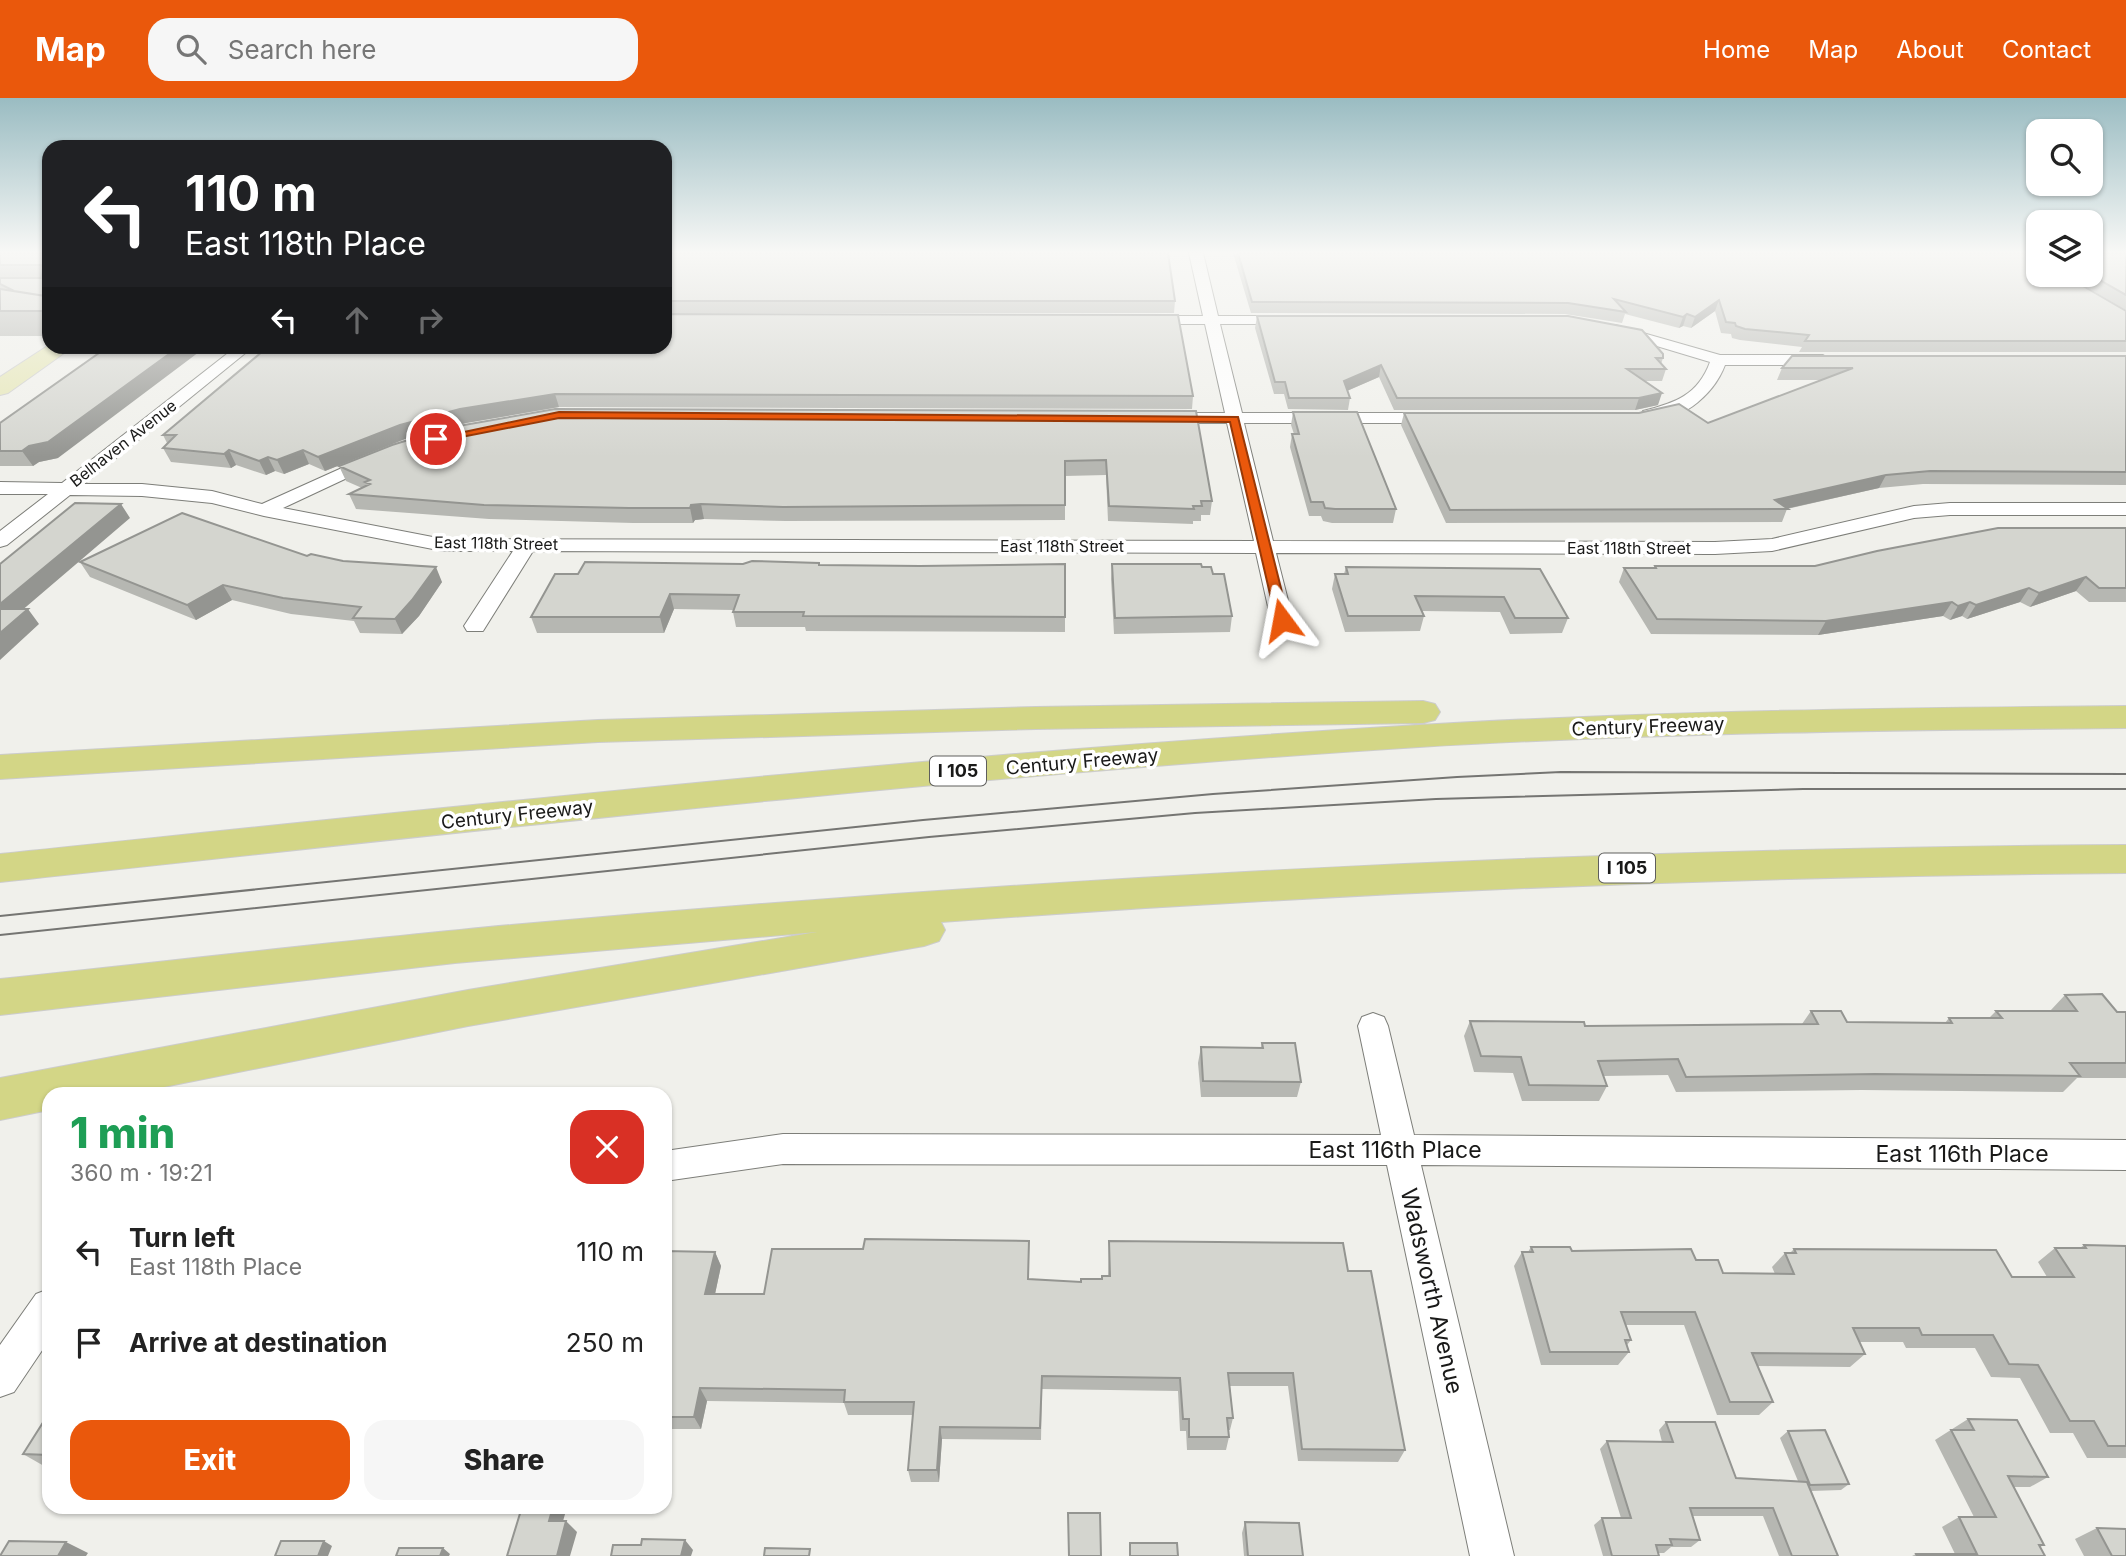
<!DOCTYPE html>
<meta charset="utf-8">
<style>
:root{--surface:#fff;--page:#f6f6f6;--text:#222;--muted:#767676;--accent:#ea580c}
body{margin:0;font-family:Inter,sans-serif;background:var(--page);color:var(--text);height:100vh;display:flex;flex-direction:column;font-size:26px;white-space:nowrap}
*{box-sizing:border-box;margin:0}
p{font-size:23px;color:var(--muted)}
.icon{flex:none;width:38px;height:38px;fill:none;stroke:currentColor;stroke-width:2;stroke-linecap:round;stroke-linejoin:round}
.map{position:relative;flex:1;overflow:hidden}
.panel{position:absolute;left:42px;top:989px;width:630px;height:427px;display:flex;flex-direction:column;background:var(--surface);border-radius:21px;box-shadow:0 2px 5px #0004}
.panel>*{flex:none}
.top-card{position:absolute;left:42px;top:42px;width:630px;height:214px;border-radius:21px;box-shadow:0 2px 5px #0004;background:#202124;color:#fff;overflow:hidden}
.tools{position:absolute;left:2026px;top:21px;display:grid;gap:14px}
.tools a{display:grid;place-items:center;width:77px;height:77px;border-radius:14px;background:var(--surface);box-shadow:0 2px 5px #0004;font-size:35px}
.pin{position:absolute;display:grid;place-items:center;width:60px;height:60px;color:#fff;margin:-30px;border:4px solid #fff;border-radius:50%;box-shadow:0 2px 7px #0007}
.me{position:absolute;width:77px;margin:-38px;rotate:347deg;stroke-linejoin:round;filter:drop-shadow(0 0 5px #0008)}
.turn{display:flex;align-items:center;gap:24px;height:147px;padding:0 28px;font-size:32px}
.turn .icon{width:91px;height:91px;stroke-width:2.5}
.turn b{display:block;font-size:49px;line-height:60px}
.lanes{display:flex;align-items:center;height:66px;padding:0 28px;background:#0003;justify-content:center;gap:35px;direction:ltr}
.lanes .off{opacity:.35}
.round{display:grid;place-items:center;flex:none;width:74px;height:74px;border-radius:21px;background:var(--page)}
.headline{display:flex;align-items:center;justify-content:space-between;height:119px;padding:0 28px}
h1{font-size:42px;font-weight:800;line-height:52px;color:#1e9e55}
.primary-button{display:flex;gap:14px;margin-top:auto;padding:14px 28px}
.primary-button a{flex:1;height:80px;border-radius:21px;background:var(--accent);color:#fff;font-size:28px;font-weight:800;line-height:80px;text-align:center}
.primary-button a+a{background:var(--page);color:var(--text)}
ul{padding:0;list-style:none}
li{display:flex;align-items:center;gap:21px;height:91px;padding:0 28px}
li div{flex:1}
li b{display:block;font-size:26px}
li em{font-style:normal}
header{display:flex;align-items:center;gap:42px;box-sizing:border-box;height:98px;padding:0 35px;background:var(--accent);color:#fff}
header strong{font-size:33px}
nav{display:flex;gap:38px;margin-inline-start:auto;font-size:24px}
.search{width:490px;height:63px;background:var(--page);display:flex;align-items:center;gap:18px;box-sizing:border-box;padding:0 24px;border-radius:21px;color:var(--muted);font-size:26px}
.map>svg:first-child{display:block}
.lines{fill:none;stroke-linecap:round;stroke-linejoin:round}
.minor-casing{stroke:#7d7e79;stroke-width:2}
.primary-casing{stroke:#ccc;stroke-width:2}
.motorway-casing{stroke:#ccc;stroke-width:2}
.minor{fill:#fff;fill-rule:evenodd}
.primary{fill:#e5e6b6;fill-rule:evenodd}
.motorway{fill:#d3d686;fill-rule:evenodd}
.tram{stroke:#757572;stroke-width:2}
.wall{fill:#b6b7b2}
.shaded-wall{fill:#949591}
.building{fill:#d4d5cf;stroke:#949591;stroke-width:2}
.route{fill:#ea580c;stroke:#983908;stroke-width:2}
.labels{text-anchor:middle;stroke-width:7;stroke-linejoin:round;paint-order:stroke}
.far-street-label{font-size:16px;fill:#191918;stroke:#fff}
.shield{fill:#fff;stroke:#5e5e5d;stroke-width:2}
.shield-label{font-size:18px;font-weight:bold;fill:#191918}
.street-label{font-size:19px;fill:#191918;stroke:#fff}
.near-street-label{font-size:23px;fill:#191918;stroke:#fff}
</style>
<header>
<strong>Map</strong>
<div class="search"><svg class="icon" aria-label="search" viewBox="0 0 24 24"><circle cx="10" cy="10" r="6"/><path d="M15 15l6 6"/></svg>Search here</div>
<nav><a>Home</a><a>Map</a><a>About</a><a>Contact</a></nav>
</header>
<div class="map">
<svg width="2126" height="1458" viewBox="0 0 2126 1458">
<rect width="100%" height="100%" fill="#f0f0eb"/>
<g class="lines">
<g class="minor-casing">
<path id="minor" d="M1189 155H1203L1218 218H1290L1297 222 1290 226H1220L1242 315H1439L1447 320 1439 325H1244L1273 443 1715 444 1772 441 1914 408 1950 405H2126V417H1950L1914 420 1772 453 1715 456 1276 455 1293 522 1290 527H1274L1271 522 1256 455 533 453 483 533H467L464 528 513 453H443L264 418 212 405 142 398 70 397 7 447 0 449V433L48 396H0V384L62 385 237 248H254L84 386H142L212 393 262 406 373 356 379 357 382 361 379 365 283 410 443 441 1254 443 1227 325H1162L1154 320 1162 315H1225L1205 226H1143L1136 222 1143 218H1203Z
M1615 227 1720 257H1823L1831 262 1823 267H1725C1714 297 1677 329 1643 321L1641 317 1643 313C1675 305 1698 297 1710 264L1610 234 1608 231 1610 228Z
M1373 915 1384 919 1388 928 1414 1037 2126 1042V1072L1421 1067 1514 1458H1470L1387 1067 783 1066 665 1083V1053L783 1036 1381 1037 1358 928 1362 919Z
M49 1191V1242L14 1294 0 1299V1247L36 1196Z"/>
</g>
<g class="primary-casing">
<path id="primary" d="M49 247 74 248 8 295 0 297V279Z"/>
</g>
<g class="motorway-casing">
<path id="motorway" d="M1423 603 1435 606 1440 614 1435 622 1423 625 1036 631 598 644 0 681V657L598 622 1036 609Z
M2126 608V630C1890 632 1654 635 1419 649 945 679 472 733 0 784V756C472 707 945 655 1419 627 1654 613 1890 610 2126 608Z
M2126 747V775C1730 778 1335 795 941 824L945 832 939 843 924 848 468 928 129 996H49V1012L0 1022V980L468 892 817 834 455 865 0 917V881C170 863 341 843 511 827 1048 779 1587 750 2126 747Z"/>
</g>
<use href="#minor" class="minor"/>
<use href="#primary" class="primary"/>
<use href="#motorway" class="motorway"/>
<path class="tram" d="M0 818 923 722 1213 696 1457 679 1561 674 2126 676
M0 837 929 739 1195 715 1436 701 1803 691H2126"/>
</g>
<path class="wall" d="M0 155H49V238H0Z
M665 155 1175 203 1174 215H665Z
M1233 155H1622L2039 177 2126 213V254H1799L1802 249 1740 242 1732 240 1731 236 1721 235 1715 213 1691 230 1683 228 1679 230 1625 216 1622 225 1565 216 1251 215Z
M2126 155V212L2066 177H2091Z
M1257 218 1663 260 1661 266 1666 271 1662 283H1644L1658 307 1635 312H1394L1379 279 1347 293 1350 300 1348 312 1288 311 1284 296H1274L1255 230Z
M269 248 1193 298 1192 311 559 309 466 325 405 341 325 373 309 366 284 376 275 373 266 377 236 367 231 370 171 364 163 350 167 345 163 337Z
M2126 258V387L1923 386 1879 390 1787 411 1782 424 1446 425 1401 327 1404 315 1708 325 1821 282H1777L1782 270Z
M1196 313 1212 403 1210 417H1201V423H1193V426L1108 423 1106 377 1065 378V422L786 423 704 421 695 422 693 425H633L489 421 356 411 349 396 362 390 346 383 339 368Z
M1293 314 1396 411 1393 425H1332L1323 423 1321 418H1309L1290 349 1292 336H1294L1291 327Z
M0 325 58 360 39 364 33 368H0Z
M2126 430V504H2089L2076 493 2030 509 2020 504 1967 521 1962 518 1950 522 1943 518 1818 537 1651 536 1619 484 1624 470H1654L1655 468H1815Z
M307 458 442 484 419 518 402 536 360 535 354 523 291 516 232 502 196 522 90 479 80 464Z
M819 465 820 467 920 468 1065 466V534L806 533 805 529H736L733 514V512L674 511 664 535H537L531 519 578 476 743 466Z
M1112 466 1202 469 1213 476 1232 518 1230 534 1114 536 1111 481Z
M1346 469 1540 471 1568 520 1562 535 1510 536 1500 514 1422 513 1424 518 1420 533 1345 534 1332 491 1335 476H1344Z
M2065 897 2117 914H2126V980H2077L2063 994 1862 992 1676 994 1668 977 1604 978 1607 988 1599 1003H1522L1513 975 1474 974 1464 938 1470 923 1585 928 1802 926 1811 913 1847 924 1945 925 1949 920H1989L1996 913H2050Z
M1262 945 1301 984 1297 999H1201L1198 965 1201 949 1261 950Z
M1109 1143 1348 1173 1405 1352 1398 1364 1298 1363 1288 1288H1230L1233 1320 1230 1332H1228L1229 1339 1226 1352H1187L1186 1333H1180L1178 1293 1042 1291 1041 1342 942 1341 939 1384H911L908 1372 913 1317H848L844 1305 707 1303 701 1331H665V1153L715 1154 721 1168 715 1196H764L1029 1158V1181L1081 1184 1102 1181 1108 1178Z
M2084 1147 2126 1148V1360H2087L2073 1335H2050L2020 1280 1991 1279 1975 1250H1906L1903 1244H1859L1865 1256 1850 1269 1757 1268 1773 1304 1759 1317H1717L1684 1227H1626L1631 1242 1627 1247 1629 1254 1618 1267H1541L1514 1168 1522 1154H1528L1531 1149 1572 1153 1696 1162 1723 1175 1775 1176 1772 1169 1785 1155H1790L1794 1151 2012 1179H2047L2038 1164 2055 1150H2080Z
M49 1315V1368H44L23 1356Z
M1968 1321 2048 1379 2030 1389H2013L2044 1447 2040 1449 2045 1458H1912L1916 1456H1955L1942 1429 1959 1419H1974L1935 1342Z
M1666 1324 1736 1380 1798 1383 1780 1340 1788 1333 1849 1386 1841 1392 1811 1393 1838 1458H1779L1763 1418H1692L1700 1442 1691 1449H1671L1664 1455H1658L1659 1458H1603L1594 1427 1602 1420H1621L1600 1351 1607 1343 1662 1344 1659 1332Z
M1245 1424 1303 1458H1244L1242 1435Z
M2097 1430 2126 1458H2084L2075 1441Z"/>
<path class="shaded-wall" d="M45 198 49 200V223L43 213Z
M1719 202 1715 213 1691 230 1695 219Z
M1687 216 1683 228 1679 230 1683 219Z
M180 248H207L58 360 39 364 33 368 22 353Z
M1381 267 1379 279 1342 295 1344 283Z
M1662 295 1658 307 1635 312 1639 300Z
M555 296 559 309 466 325 405 341 325 373 318 359 400 327 460 311Z
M229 352 236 367 231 370 224 356Z
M303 352 309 366 284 376 277 362Z
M268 359 275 373 266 377 259 363Z
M1886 377 1879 390 1785 411 1775 402Z
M121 406 130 420 6 526 0 519V506Z
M701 406 704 421 695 422 693 425 690 410 691 407Z
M436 469 442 484 419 518 402 536 395 521Z
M2086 479 2076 493 2030 509 2039 495Z
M223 487 232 502 196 522 187 507Z
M2029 490 2020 504 1967 521 1976 507Z
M670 496 674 511 664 535 660 519Z
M1952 504 1943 518 1818 537 1826 523Z
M1970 504 1962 518 1950 522 1958 508Z
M28 511 39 526 0 562V535Z
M715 1154 721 1168 712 1210 705 1196Z
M700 1290 707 1303 701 1331 694 1319Z
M940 1329 942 1341 939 1384 937 1372Z
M553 1409H567L560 1434 549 1423Z
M566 1423 577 1434 570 1458H557Z
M685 1442 693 1452 691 1458H681Z
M324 1443 332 1448 328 1458H318Z
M66 1444 88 1455 86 1458H58Z
M443 1450 450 1456 449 1458H440Z"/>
<path class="building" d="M0 155H49V200L47 201 45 198 14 193 0 186V180H41L44 170 41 167H0Z
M665 155H1168L1175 203H665Z
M1238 155H2039V177H2064L2126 213V243H1805L1809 237 1745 231 1736 228 1735 225 1726 224 1719 202 1695 219 1687 216 1683 219 1614 201 1626 214 1568 205 1252 204Z
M2091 155H2126V197L2091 177Z
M0 191 45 198 43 213H0Z
M665 216 1178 217 1193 298 555 296 460 311 400 327 318 359 303 352 277 362 268 359 259 363 229 352 224 356 163 350 176 337H163L269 248H665Z
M1257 218H1568L1642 232 1663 256V260H1656L1666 271H1627L1662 295 1639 300H1397L1381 267 1344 283 1350 300H1289L1285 284H1275Z
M109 248H180L48 344 29 348 22 353H0V325Z
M1792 258H2126V374L1930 373 1886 377 1775 402 1788 411 1450 412 1404 315H1639L1679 306 1708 325 1853 270H1782Z
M555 311 1196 313 1212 403H1201L1202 408H1193L1194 411 1109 408 1106 362 1065 363V407L783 409 701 406 691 407 690 410H629L484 407 349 396 370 386 365 384 370 382 339 368 392 347 447 330Z
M1293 314H1357L1396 411H1335L1325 410 1323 404H1311L1292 336H1299Z
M75 405 121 406 0 506V466Z
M182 415 307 458 311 456 343 463 436 469 412 502 395 521 353 520 361 509 283 500 223 487 187 507 80 464Z
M1998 430H2126V490H2099L2086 479 2039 495 2029 490 1976 507 1970 504 1958 508 1952 504 1826 523 1657 521 1624 470H1656L1655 468H1815L1877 453Z
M752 463 819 465V467L920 468 1065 466V519L803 518 804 514H733L739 497 670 496 660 519H531L555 476H578L585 464 743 466Z
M1112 466H1201L1202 469H1211L1213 476H1224L1232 518 1115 520Z
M1346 469 1540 471 1568 520H1515L1504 499 1415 498 1424 518H1348L1335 476H1348Z
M0 511H28L0 535Z
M2102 896 2117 914H2126V965H2070L2080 978 1875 976 1686 979 1678 961 1598 963 1607 988 1529 987 1521 959 1481 958 1470 923 1584 924 1585 928 1818 926 1811 913H1841L1847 924 1952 925 1949 920H2002L1996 913H2077L2065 897Z
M1262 945H1295L1301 984 1203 983 1201 949 1263 950Z
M865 1141 1029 1143 1028 1181 1081 1184V1181H1102V1178H1110L1109 1143 1343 1145 1348 1173H1371L1405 1352 1302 1351 1293 1275H1228L1233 1320H1227L1229 1339H1189V1321H1183L1180 1280 1042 1278 1040 1330 940 1329 937 1372H908L914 1304H844L845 1292 700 1290 694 1319H665V1153L715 1154 705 1196H764L772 1151H863Z
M2084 1147 2126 1148V1348H2108L2094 1323H2070L2038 1267 2009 1266 1993 1237H1922L1919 1230H1853L1865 1256 1752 1255 1773 1304H1730L1695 1214H1621L1631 1242H1625L1629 1254H1550L1522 1154H1533L1531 1149H1570L1572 1153 1691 1151 1696 1162H1718L1723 1175 1794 1176 1785 1155H1796L1794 1151 1996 1152 2012 1179H2074L2055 1150H2086Z
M49 1315V1357L23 1356Z
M1968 1321 2017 1322 2048 1379 2008 1378 2044 1447H2039L2045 1458H1917L1916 1456H1977L1959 1419H1996L1951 1332H1974Z
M1666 1324H1715L1736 1380 1807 1384 1838 1458H1792L1773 1410H1690L1700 1442 1670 1441 1672 1447H1656L1659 1458H1612L1602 1420H1631L1607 1343 1673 1344Z
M1825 1332 1849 1386 1810 1387 1788 1333Z
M522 1409H553L549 1423H566L557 1458H507Z
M1068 1415H1100L1101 1458H1069Z
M1245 1424 1299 1425 1303 1458H1248Z
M2097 1430 2126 1431V1458H2112Z
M642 1441 685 1442 681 1458H611L613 1447H641Z
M9 1443 66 1444 58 1458H0Z
M281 1443H324L318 1458H275Z
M1130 1445H1177L1178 1458H1130Z
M399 1450H443L440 1458H396Z
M765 1450 810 1451 809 1458H764Z"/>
<linearGradient id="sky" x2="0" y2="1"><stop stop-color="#9abcc2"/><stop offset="0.43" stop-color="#f8f8f6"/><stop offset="1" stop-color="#f8f8f6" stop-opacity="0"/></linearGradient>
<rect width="2126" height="359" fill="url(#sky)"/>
<path class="route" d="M559 314 1238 319 1289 522 1282 526 1276 522 1230 324 559 320 436 344 431 341Z"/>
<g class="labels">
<g class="far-street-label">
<text transform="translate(123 345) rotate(-38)" y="6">Belhaven Avenue</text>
<text transform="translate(496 445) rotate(1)" y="6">East 118th Street</text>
<text x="1062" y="454">East 118th Street</text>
<text x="1629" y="456">East 118th Street</text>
</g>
<g class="shield">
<rect x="930" y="658.5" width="56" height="29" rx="5"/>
<rect x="1599" y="755.5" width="56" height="29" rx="5"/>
</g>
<g class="shield-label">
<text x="958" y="679">I 105</text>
<text x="1627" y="776">I 105</text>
</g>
<g class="street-label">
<text transform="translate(1648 628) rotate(-2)" y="7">Century Freeway</text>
<text transform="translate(1082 663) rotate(-5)" y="7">Century Freeway</text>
<text transform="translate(517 716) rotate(-6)" y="7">Century Freeway</text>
</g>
<g class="near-street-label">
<text x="1395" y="1060">East 116th Place</text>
<text x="1962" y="1064">East 116th Place</text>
<text transform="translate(1432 1193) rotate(77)" y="8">Wadsworth Avenue</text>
</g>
</g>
</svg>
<div class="tools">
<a><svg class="icon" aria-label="search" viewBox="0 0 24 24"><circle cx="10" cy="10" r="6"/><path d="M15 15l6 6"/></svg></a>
<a><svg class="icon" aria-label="layers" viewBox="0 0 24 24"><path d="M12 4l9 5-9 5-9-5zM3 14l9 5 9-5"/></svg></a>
</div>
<div class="pin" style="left:436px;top:341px;background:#d93025"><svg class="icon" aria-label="arrive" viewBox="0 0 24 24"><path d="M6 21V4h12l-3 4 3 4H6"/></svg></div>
<svg class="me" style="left:1282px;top:522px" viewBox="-20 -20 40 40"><path d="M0-17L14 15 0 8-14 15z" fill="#ea580c" stroke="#fff" stroke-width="4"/></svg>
<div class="top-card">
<div class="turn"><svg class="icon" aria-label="left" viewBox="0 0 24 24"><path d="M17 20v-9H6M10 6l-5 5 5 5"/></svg><div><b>110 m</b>East 118th Place</div></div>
<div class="lanes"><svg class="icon" aria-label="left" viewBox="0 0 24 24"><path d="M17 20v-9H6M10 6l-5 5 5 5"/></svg><svg class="icon off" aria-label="ahead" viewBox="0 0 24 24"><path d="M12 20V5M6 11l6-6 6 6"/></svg><svg class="icon off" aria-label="right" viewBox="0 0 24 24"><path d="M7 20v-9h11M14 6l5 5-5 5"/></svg></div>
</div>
<section class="panel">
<div class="headline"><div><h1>1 min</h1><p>360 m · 19:21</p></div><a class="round" style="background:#d93025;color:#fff"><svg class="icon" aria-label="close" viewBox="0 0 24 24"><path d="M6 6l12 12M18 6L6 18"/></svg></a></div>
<ul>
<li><svg class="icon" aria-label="left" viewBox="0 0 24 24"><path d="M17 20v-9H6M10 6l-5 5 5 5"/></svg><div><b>Turn left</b><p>East 118th Place</p></div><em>110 m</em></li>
<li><svg class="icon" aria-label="arrive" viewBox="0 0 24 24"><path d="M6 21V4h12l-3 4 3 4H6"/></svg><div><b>Arrive at destination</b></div><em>250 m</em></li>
</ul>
<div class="primary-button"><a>Exit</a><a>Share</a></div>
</section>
</div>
